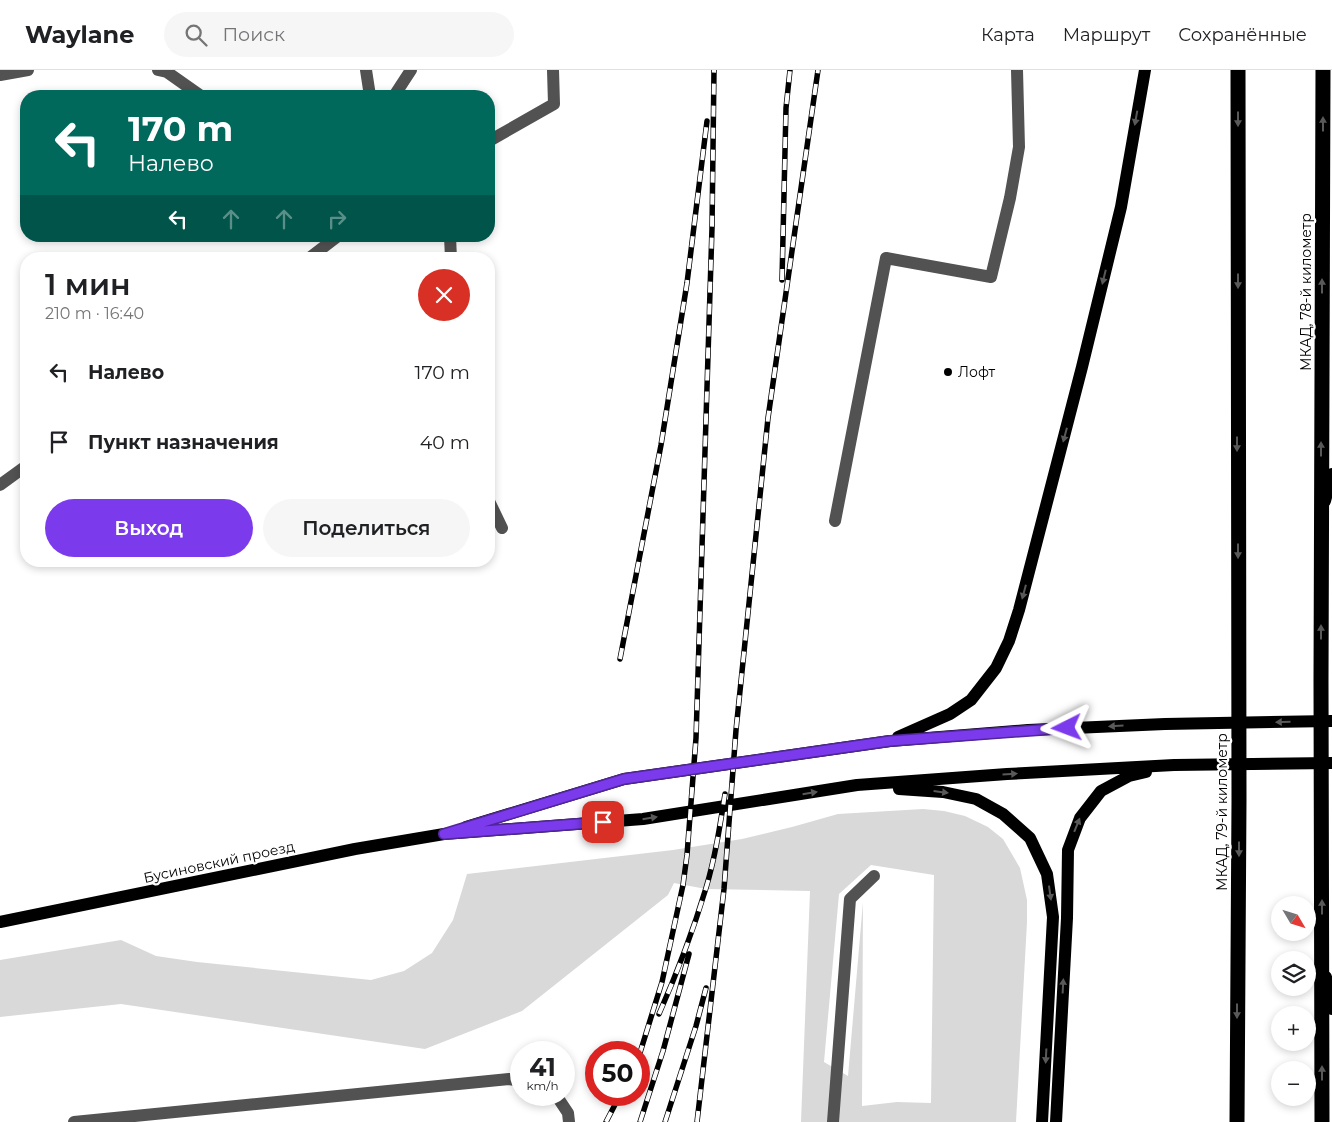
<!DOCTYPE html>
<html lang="ru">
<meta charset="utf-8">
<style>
:root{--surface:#fff;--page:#f6f6f6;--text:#202124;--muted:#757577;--line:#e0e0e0;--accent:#7c3aed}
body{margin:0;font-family:Montserrat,sans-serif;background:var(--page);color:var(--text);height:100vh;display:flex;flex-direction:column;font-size:19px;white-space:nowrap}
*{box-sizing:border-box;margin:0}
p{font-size:16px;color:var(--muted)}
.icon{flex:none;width:28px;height:28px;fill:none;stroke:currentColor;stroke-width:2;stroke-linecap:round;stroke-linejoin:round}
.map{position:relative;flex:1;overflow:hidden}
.side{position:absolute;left:20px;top:182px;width:475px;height:315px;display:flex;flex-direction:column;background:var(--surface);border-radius:20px;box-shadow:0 2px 8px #0003}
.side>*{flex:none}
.hud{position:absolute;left:20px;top:20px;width:475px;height:152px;border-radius:20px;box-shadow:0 2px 8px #0003;background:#00695c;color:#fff;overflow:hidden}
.needle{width:32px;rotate:128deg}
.buttons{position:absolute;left:1271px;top:826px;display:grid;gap:10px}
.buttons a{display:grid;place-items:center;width:45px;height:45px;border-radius:50%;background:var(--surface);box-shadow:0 2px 8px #0003;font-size:25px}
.speed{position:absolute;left:510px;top:971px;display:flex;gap:10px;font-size:25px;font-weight:700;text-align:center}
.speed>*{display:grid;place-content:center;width:65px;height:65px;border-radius:50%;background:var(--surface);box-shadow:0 2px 8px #0003;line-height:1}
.speed small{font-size:12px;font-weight:400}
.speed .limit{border:8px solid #d22;background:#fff;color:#111}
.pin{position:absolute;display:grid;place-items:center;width:42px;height:42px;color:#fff;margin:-21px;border-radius:10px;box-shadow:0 2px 8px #0006}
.me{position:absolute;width:55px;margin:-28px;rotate:267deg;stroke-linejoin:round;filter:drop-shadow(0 0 4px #0008)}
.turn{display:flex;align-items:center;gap:18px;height:105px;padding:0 25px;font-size:22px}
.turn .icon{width:65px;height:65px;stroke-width:2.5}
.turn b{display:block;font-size:35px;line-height:42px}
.lanes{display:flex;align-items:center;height:48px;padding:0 25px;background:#0003;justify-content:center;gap:25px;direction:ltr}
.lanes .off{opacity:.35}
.round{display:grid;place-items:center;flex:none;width:52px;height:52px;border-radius:26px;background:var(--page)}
.head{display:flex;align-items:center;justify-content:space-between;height:85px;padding:0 25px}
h1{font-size:30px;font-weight:600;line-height:38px}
.cta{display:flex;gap:10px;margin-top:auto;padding:10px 25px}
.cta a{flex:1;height:58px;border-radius:30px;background:var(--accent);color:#fff;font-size:20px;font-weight:600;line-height:58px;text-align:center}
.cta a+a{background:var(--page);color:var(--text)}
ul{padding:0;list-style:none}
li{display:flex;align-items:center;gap:15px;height:70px;padding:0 25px}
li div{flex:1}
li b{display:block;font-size:19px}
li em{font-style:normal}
header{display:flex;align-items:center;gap:30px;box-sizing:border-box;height:70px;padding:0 25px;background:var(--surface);border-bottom:1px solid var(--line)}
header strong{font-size:24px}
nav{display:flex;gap:28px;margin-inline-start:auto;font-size:18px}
.search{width:350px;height:45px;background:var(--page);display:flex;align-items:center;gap:12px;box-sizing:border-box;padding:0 18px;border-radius:28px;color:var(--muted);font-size:19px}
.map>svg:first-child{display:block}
.green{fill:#d9d9d9;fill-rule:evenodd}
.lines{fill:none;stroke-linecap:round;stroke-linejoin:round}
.minor{stroke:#525252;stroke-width:12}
.major{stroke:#000;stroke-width:12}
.highway{stroke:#000;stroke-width:15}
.rail-casing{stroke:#000;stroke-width:5.5}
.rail{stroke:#fff;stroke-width:4;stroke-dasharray:11;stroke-linecap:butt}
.oneway{fill:#595959}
.route-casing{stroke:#51269a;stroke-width:12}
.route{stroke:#7c3aed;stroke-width:9}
.poi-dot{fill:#000;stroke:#fff;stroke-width:2}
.labels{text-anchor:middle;stroke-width:4.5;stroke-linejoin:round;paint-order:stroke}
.street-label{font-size:14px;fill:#000;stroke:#fff}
.poi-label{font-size:14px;fill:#000;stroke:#fff;text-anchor:start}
</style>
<header>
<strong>Waylane</strong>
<div class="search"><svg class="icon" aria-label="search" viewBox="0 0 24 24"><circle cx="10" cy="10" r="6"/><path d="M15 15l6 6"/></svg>Поиск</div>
<nav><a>Карта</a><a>Маршрут</a><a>Сохранённые</a></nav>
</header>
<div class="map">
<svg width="1332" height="1052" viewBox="0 0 1332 1052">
<rect width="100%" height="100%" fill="#fff"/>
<path class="green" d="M923 739 944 741 965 746 988 757 1003 769 1020 798 1027 830V852L1016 1052H801L810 821 706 819 674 813 668 825 522 941 425 979 121 934 0 947V890L121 870 156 886 197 892 371 910 404 901 432 883 453 850 467 804 673 780 742 769 792 757 838 744ZM871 795 934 805 931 1033 897 1032 862 1036 863 832 848 1006 824 992 839 824Z"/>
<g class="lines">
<path class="minor" d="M158 0 167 2 201 26
M366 0 370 26
M0 5 28 0
M394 26 411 0
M489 71 554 34 553 0
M450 166 451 189
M308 189 338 166
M0 415 26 396
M489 431 502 458
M835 451 886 188 991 207 1010 128 1019 77 1017 0
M556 1025 568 1043 569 1052
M74 1052 509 1009 521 1011
M833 1052 850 829 874 806"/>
<path class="major" d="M1325 431 1332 404
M898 667 950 644 971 630 996 598 1009 571 1019 540 1082 297 1121 137 1145 0
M899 719 943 722 976 729 1003 744 1030 768 1047 804 1053 847 1042 1052
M466 757 624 709 890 671 1028 660 1165 654 1332 651
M0 852 355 779 444 764 643 749 857 715 1007 704 1174 695 1332 693
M1326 907 1332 939
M1056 1052 1067 848 1068 780 1080 748 1101 721 1129 706 1146 702"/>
<path class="highway" d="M1237 1052 1239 730 1238 0
M1322 1052 1321 610 1323 0"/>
<g class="rail-casing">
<path id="rail" d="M782 210 786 38 790 0
M620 589 661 375 687 213 707 51
M659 944C677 903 693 861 706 818 715 788 720 756 725 724
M639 986 662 912 683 815 687 785 696 668 712 158 714 0
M606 1052 620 1025
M640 1052 663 981 689 884
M665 1052 696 956 706 918
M697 1052 724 819 736 660 768 348 818 0"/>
</g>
<use href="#rail" class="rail"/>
</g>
<defs><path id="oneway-solid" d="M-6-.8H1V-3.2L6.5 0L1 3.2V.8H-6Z" transform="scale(1.25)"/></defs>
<g class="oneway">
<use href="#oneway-solid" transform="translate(1136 48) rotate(100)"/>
<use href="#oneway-solid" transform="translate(1238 49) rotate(90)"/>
<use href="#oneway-solid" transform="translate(1323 54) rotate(-90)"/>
<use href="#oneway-solid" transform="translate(1104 207) rotate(104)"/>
<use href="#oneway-solid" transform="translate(1238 211) rotate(90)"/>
<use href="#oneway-solid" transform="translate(1322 216) rotate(-90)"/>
<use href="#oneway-solid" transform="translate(1065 365) rotate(105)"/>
<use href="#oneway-solid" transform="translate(1237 374) rotate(90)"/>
<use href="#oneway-solid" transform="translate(1321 379) rotate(-90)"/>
<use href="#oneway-solid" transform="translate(1238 481) rotate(90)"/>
<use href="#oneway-solid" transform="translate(1024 522) rotate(105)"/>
<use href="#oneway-solid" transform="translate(1321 562) rotate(-90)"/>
<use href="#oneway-solid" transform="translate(1283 652) rotate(179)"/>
<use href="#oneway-solid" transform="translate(1116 656) rotate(177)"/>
<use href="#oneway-solid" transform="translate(1010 704) rotate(-4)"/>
<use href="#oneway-solid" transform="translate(941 722) rotate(7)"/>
<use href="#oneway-solid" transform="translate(810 723) rotate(-9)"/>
<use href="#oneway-solid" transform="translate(650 748) rotate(-9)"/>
<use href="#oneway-solid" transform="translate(1077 755) rotate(-68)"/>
<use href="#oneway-solid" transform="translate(1239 779) rotate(90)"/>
<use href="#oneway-solid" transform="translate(1050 823) rotate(82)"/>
<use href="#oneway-solid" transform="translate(1322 837) rotate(-90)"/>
<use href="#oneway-solid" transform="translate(1063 916) rotate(-87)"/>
<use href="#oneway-solid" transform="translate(1237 941) rotate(90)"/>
<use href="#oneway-solid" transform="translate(1046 986) rotate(93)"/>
<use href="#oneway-solid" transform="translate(1322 1003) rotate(-90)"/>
</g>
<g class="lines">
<g class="route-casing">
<path id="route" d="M603 752 444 764 624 709 890 671 1067 658"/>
</g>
<use href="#route" class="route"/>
</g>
<circle class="poi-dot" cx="948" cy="302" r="5"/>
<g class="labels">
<g class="street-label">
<text transform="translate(1306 222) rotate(-90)" y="5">МКАД, 78-й километр</text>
<text transform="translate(1222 742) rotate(-90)" y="5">МКАД, 79-й километр</text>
<text transform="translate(219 792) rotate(-12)" y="5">Бусиновский проезд</text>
</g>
<g class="poi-label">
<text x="958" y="307">Лофт</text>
</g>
</g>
</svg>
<div class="buttons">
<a><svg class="needle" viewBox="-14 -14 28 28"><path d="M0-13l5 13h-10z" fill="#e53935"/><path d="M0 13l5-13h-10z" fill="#757577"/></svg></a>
<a><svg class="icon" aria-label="layers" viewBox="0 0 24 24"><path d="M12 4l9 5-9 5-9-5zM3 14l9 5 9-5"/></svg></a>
<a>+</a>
<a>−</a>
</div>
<div class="speed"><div>41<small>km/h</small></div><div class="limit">50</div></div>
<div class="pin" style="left:603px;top:752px;background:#d93025"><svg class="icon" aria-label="arrive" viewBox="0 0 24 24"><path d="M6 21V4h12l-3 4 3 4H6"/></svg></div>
<svg class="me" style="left:1067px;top:658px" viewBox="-20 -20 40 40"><path d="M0-17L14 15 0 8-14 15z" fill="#7c3aed" stroke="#fff" stroke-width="4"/></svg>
<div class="hud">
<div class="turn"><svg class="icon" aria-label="left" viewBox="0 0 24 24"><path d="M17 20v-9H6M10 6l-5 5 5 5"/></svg><div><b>170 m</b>Налево</div></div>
<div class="lanes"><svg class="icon" aria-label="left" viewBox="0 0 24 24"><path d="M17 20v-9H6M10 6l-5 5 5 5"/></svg><svg class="icon off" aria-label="ahead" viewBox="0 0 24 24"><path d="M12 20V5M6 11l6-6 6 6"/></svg><svg class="icon off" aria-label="ahead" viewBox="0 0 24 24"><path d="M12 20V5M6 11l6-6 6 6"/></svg><svg class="icon off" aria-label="right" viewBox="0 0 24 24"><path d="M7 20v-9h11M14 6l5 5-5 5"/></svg></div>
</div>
<section class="side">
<div class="head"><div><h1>1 мин</h1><p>210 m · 16:40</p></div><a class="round" style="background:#d93025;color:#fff"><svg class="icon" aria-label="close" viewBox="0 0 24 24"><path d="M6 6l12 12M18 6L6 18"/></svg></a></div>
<ul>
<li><svg class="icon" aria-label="left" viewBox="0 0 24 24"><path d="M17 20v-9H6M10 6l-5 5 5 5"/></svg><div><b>Налево</b></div><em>170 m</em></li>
<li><svg class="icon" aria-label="arrive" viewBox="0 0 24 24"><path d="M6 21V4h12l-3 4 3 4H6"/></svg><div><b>Пункт назначения</b></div><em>40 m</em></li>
</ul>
<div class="cta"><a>Выход</a><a>Поделиться</a></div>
</section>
</div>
